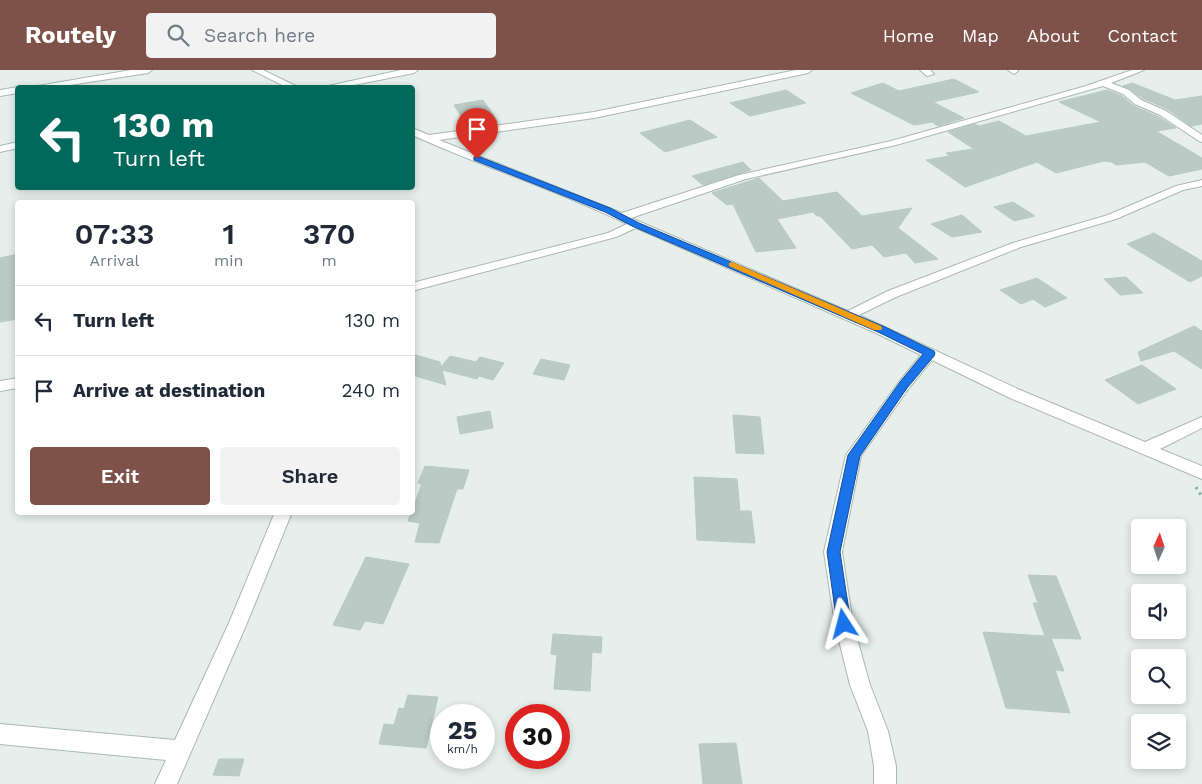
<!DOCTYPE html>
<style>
:root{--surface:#fff;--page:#f2f2f3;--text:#1f2937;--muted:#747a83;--line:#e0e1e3;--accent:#7f5249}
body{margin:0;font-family:"Work Sans",sans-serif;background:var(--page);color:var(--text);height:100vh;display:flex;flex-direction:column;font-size:19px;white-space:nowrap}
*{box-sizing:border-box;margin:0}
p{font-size:16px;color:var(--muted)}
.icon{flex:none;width:28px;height:28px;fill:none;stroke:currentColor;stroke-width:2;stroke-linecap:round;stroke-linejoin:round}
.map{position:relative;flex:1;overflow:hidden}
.panel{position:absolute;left:15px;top:130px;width:400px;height:315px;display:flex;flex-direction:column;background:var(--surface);border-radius:5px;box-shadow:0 2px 8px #0003}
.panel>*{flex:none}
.guide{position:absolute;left:15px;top:15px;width:400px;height:105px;border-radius:5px;box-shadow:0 2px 8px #0003;background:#00695c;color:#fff;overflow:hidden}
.needle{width:32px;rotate:3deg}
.tools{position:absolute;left:1131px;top:449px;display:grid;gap:10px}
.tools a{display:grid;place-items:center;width:55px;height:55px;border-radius:5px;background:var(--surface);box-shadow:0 2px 8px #0003;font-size:25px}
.speed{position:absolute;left:430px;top:634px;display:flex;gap:10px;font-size:25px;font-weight:700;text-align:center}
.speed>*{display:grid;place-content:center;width:65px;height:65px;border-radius:50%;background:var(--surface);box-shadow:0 2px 8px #0003;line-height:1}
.speed small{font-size:12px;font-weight:400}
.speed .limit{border:8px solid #d22;background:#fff;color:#111}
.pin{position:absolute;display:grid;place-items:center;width:42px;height:42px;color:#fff;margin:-51px -21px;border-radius:50% 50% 50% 0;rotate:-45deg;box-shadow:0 0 5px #0007}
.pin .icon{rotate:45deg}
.me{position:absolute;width:55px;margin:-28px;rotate:351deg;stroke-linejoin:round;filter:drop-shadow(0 0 4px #0008)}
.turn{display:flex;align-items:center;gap:18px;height:105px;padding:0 15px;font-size:22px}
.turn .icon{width:65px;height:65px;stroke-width:2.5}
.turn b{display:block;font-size:35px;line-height:42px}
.eta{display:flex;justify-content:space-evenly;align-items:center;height:85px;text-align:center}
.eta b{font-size:30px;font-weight:600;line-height:35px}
.button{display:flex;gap:10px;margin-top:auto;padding:10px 15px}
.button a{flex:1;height:58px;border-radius:5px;background:var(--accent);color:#fff;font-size:20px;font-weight:600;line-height:58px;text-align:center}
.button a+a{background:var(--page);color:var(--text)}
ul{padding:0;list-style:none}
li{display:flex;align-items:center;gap:15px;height:70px;padding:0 15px;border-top:1px solid var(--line)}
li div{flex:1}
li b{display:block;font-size:19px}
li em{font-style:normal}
header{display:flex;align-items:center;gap:30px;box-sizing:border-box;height:70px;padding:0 25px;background:var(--accent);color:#fff}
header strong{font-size:24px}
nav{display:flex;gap:28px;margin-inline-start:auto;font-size:18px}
.search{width:350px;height:45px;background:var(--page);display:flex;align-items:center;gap:12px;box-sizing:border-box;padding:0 18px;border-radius:5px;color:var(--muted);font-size:19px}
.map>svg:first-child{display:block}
.building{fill:#bbcac4;stroke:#b8c9c2}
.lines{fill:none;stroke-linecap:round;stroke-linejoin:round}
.street-casing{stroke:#a8b8b2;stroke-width:2}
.secondary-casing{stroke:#a4bbb3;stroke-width:2}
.path{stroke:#86b3a5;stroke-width:3;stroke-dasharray:2.5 4;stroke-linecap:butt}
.street{fill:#fff;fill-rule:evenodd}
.secondary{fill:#fff;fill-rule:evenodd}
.route{fill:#1a73e8;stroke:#114b97}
.slow{fill:#f59e0b}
</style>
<header>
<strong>Routely</strong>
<div class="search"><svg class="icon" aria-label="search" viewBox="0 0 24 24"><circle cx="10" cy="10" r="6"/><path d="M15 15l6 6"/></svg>Search here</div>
<nav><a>Home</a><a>Map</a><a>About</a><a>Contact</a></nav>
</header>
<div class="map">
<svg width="1202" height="714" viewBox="0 0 1202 714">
<rect width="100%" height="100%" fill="#e6efeb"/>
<path class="building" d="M954 9 979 22 933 32 964 48 938 56 932 52 914 55 851 23 883 13 899 21Z
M1132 13 1175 30 1202 26V54L1191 56 1167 39 1142 28 1130 19 1123 16Z
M786 20 806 33 750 46 730 33Z
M1107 20 1122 26 1134 36 1159 47 1176 58 1156 61 1202 88V99L1169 106 1145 92 1116 95 1112 92 1104 91 1056 103 1037 92 965 117 926 90 950 86 946 83 974 79 948 62 975 54 979 56 999 51 1026 66 1101 52 1059 32Z
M483 30 498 52 468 57 454 35Z
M690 50 717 67 665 82 640 63Z
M743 92 751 100 703 115 692 106Z
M759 108 783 131 837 122 862 146 912 138 898 158 938 189 915 193 906 183 884 187 872 175 852 179 820 146H817L813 142 777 149 796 178 756 182 733 134 727 135 712 123Z
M1013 132 1035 146 1014 151 994 137Z
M962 145 982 162 952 167 931 154Z
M1154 163 1202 191V206L1190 212 1127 174Z
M18 184V249L0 252V188Z
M1126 207 1143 223 1120 225 1104 209Z
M1037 208 1067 228 1045 237 1033 229 1021 234 1000 220Z
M1194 256 1202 261V299L1174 281 1141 291 1138 282Z
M412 284 440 292 441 297 450 286 476 292 480 287 504 293 493 310 479 306 477 309 442 300 446 315 412 305Z
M541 289 570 295 564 310 533 304Z
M1142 295 1176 319 1138 334 1105 310Z
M490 341 493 358 460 364 457 347Z
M733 345 760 347 764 384 736 383Z
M425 396 469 400 463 419H457L439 473 415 472 420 453 408 451 422 414 418 413Z
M694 407 737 409 740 441H751L755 473 697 470Z
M366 487 409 494 383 554 365 551 360 560 333 555Z
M1028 505 1056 506 1081 569 1051 568 1064 601 1055 600 1070 643 1006 638 983 562 1045 566 1033 533H1038Z
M553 564 602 567 601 583 592 582 590 621 554 619 557 585 551 584Z
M408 625 438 627 426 678 379 674 384 654 394 655 399 638 404 639Z
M736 673 742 714H703L699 674Z
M219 689H244L239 706 213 705Z"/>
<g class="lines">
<g class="street-casing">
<path id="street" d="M131 0H152L148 3 50 18H26Z
M252 0H263L300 18H288Z
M796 0H812L808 3 594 48 439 70 622 143 739 105 891 71 1086 16 1132 0H1144L1111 13 1129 20 1141 30 1166 41 1202 65V72L1199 71 1160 45 1135 34 1123 24 1103 16 896 75 746 109 631 148 848 241 888 221 1013 173 1108 145 1176 116 1202 110V116L1183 120 1116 149 1021 177 896 227 859 245 1020 320 1145 372 1202 347V358L1160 379 1202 396V409L1010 328 932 290 909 318 861 386 842 482 853 554 870 615 888 661 896 696V714H874V696L868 661 850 615 835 554 824 482 846 385 899 312 921 285 876 263 636 158 616 167 412 221V213L608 163 627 154C557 120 483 97 412 65V58L429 65 594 42Z
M920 0H930L934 4 927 6Z
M1008 0H1018V1L1014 4Z
M18 17V23L0 26V20Z
M18 308V318L0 321V311Z
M275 442H292L247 553 177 714H155L166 690 0 674V654L175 670 229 553Z"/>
</g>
<g class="secondary-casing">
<path id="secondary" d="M401 0H418L414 3 339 18H319Z
M18 72V78L0 82V76Z"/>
</g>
<path class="path" d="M1196 417 1202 427"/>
<use href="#street" class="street"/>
<use href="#secondary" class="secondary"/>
</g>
<path class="route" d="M474 87H480L610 138 639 153 885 257 934 281 935 283 934 286 907 318 860 386 840 482 851 554 849 559 844 561 839 559 837 554 827 482 848 385 900 312 923 284 878 262 632 156 605 142 474 90Z"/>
<path class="slow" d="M732 192 881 256 882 258 881 260H874L729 196V193Z"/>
</svg>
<div class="tools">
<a><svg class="needle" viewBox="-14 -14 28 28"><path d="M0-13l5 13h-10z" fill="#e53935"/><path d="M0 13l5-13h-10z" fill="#747a83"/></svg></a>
<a><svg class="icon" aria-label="sound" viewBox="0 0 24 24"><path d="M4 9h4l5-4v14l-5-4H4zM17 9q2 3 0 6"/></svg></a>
<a><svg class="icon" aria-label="search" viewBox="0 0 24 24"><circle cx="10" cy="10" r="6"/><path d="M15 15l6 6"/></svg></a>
<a><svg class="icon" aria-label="layers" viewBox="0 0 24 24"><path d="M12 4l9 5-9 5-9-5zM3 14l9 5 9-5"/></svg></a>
</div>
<div class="speed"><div>25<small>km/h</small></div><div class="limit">30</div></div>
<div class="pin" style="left:477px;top:89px;background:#d93025"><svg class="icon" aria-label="arrive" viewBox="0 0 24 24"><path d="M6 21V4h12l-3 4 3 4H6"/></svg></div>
<svg class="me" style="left:844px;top:554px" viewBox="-20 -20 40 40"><path d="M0-17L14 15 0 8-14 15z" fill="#1a73e8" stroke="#fff" stroke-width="4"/></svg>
<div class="guide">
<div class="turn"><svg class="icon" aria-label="left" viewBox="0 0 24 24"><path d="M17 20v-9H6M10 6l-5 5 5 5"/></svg><div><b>130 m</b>Turn left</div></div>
</div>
<section class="panel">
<div class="eta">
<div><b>07:33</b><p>Arrival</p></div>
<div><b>1</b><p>min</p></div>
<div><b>370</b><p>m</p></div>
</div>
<ul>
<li><svg class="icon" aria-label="left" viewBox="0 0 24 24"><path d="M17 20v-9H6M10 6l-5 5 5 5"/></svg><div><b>Turn left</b></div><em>130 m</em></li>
<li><svg class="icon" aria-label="arrive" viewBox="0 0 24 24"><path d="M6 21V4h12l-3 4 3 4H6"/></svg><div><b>Arrive at destination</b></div><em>240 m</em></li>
</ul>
<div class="button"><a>Exit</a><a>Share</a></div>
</section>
</div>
